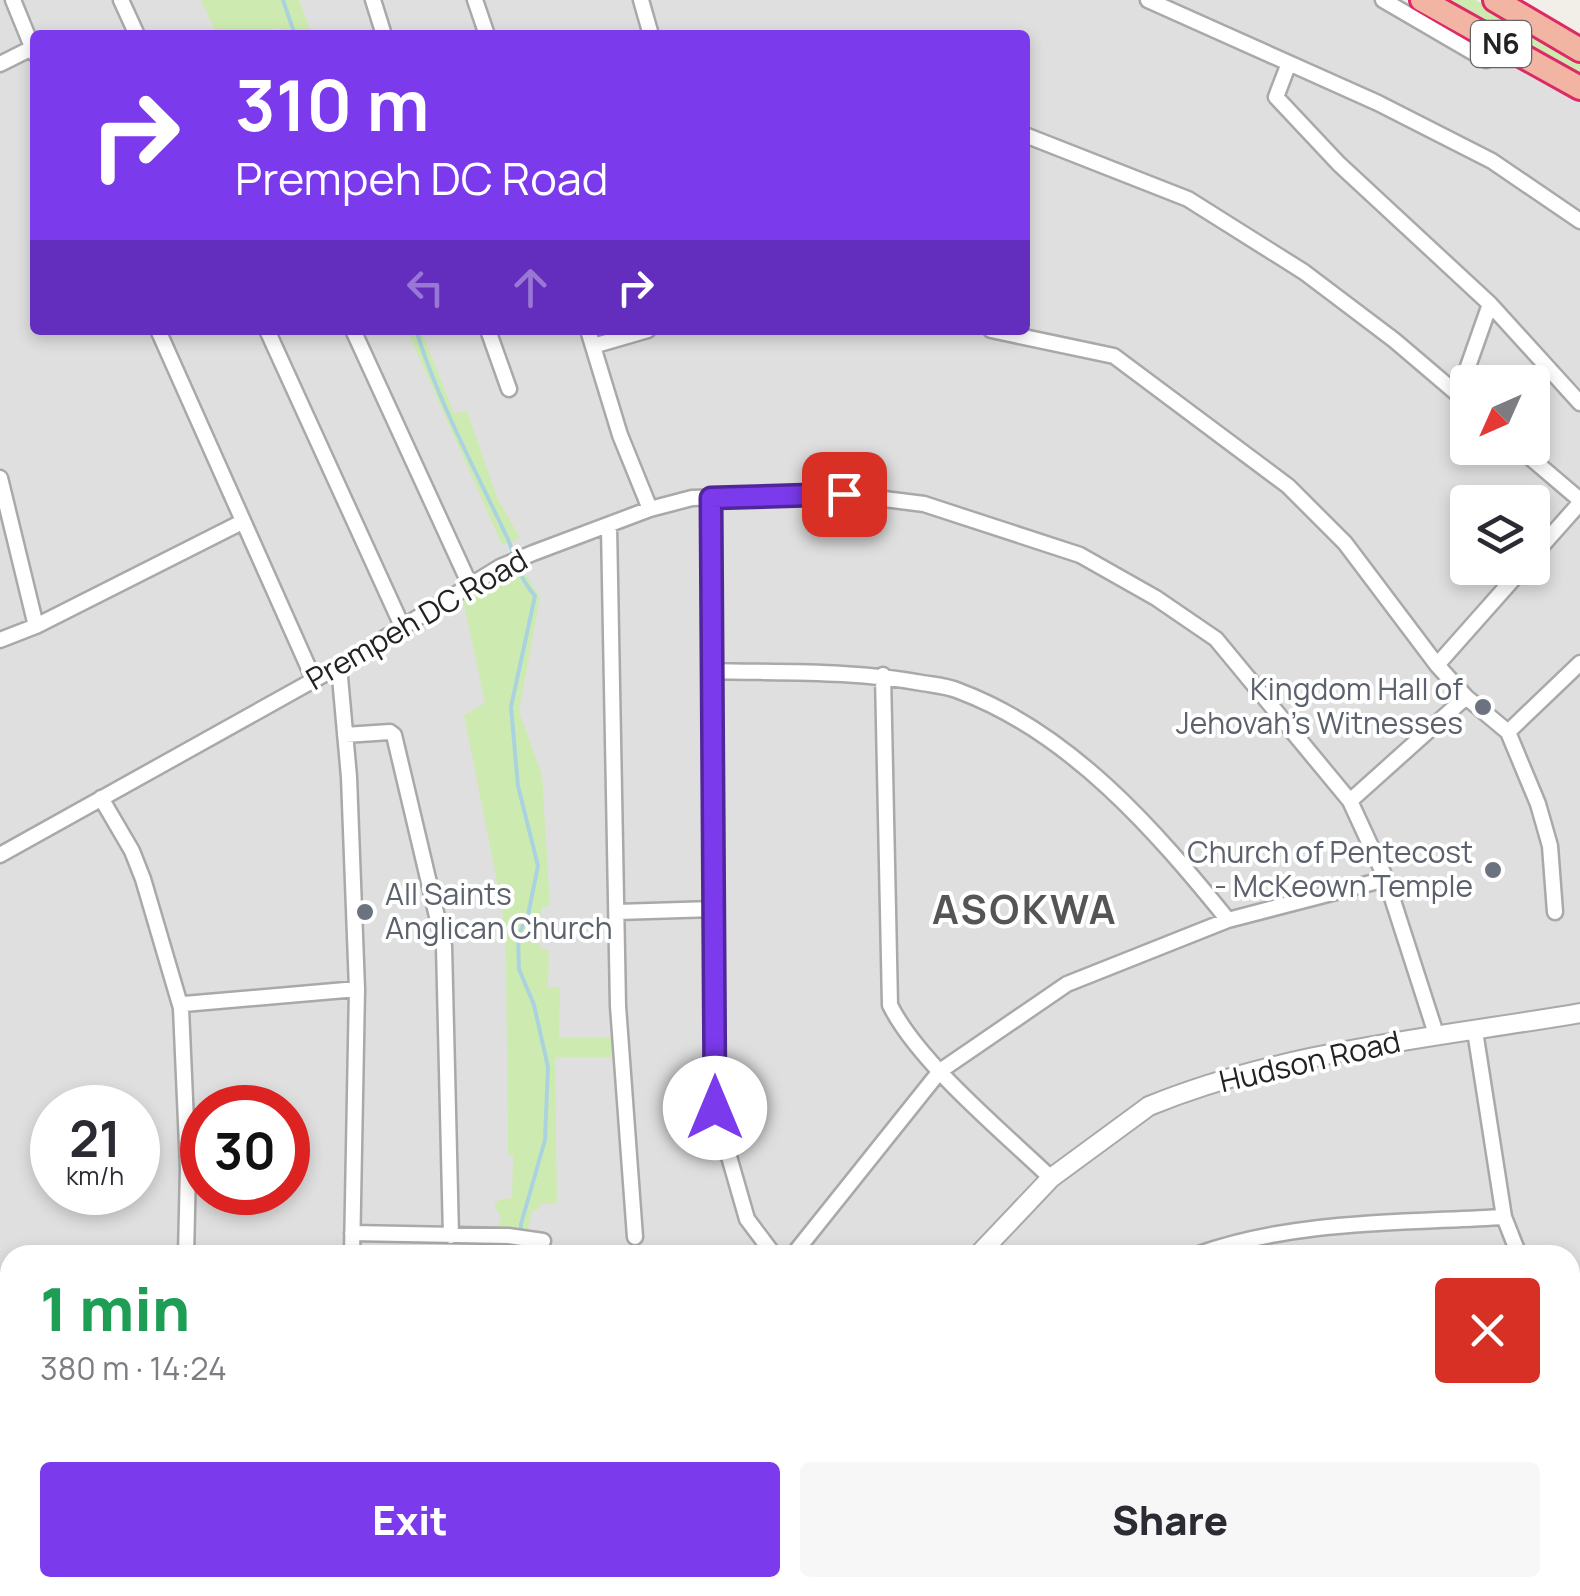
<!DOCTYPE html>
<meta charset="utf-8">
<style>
:root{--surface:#fff;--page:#f7f7f7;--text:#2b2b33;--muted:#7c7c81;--accent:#7c3aed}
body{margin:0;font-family:Manrope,sans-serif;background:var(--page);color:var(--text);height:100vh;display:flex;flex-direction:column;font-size:38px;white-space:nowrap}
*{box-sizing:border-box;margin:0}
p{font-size:32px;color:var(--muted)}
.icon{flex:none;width:55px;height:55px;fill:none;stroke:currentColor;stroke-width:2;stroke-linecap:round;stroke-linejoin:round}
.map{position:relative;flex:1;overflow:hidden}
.details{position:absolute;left:0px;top:1245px;width:1580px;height:352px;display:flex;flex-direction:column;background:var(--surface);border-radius:30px 30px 0 0;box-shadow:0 5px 15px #0003}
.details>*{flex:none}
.guide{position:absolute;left:30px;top:30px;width:1000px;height:305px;border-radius:10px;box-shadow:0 5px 15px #0003;background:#7c3aed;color:#fff;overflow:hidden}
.needle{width:65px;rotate:225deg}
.tools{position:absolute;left:1450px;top:365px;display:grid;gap:20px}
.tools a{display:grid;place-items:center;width:100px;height:100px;border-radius:10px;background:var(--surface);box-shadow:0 5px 15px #0003;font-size:50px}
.speed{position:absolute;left:30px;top:1085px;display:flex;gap:20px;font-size:50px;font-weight:700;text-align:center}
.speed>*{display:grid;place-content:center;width:130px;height:130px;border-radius:50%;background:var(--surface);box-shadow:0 5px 15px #0003;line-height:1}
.speed small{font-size:25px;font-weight:400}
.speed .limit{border:15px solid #d22;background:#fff;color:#111}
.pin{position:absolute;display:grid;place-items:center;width:85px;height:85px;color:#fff;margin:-42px;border-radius:20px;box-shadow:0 5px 15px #0006}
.me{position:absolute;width:110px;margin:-55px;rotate:0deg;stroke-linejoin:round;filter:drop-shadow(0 0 8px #0008)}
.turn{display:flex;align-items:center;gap:35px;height:210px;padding:0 40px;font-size:45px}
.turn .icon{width:130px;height:130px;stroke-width:2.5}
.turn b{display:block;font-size:70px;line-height:85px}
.lanes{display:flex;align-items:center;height:95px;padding:0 40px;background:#0003;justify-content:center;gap:50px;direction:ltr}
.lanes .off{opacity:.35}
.round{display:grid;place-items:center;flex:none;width:105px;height:105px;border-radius:10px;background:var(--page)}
.summary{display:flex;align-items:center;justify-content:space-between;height:170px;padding:0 40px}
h1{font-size:60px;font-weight:800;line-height:75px;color:#1e9e55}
.button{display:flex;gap:20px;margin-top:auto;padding:20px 40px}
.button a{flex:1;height:115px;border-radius:10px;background:var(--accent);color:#fff;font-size:40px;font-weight:800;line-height:115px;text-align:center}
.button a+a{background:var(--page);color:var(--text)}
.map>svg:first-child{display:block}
.residential{fill:#e0dfdf;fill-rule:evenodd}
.grass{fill:#cdebb0}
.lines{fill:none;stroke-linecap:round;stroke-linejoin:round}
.stream{stroke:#aad3df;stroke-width:4}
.minor-casing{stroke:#a9a9a9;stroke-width:19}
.tertiary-casing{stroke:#a9a9a9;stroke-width:22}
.trunk-casing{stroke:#dc2a67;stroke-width:28}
.minor{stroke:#fff;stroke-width:14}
.tertiary{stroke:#fff;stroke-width:18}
.trunk{stroke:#f2b4a3;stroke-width:22}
.route-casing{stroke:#51269a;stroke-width:25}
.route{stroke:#7c3aed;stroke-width:18}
.worship-dot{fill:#6b7280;stroke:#fff;stroke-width:4}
.labels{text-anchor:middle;stroke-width:8;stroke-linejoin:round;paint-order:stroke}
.shield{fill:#fff;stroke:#646464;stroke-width:2.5}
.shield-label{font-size:28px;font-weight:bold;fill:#222}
.street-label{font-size:30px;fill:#222;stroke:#fff}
.worship-label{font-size:30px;fill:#5b616d;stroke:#fff;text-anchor:end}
.district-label{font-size:40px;font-weight:bold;letter-spacing:2.5px;fill:#555;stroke:#fff}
</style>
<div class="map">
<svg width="1580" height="1596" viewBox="0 0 1580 1596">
<rect width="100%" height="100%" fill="#f2efe9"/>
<path class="residential" d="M0 0H1389L1580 102V1596H0ZM35 35H1025V330H35ZM1468 382H1532V448H1468ZM1468 502H1532V568H1468ZM52 1108H138V1192H52ZM202 1108H288V1192H202ZM10 1255H1570V1588H10Z"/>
<path class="grass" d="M201 0H299L312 35H282L278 27 260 35H217Z
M1428 0H1476L1580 61V88Z
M407 330H421L454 413 467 411 497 497 520 538 502 545Z
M524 571 540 598 519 711 542 775 550 906 541 907 539 948 549 950 548 987H560L559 1037 614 1038V1057H555L557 1203 540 1204 539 1209 532 1211 523 1249 537 1252 536 1255H504L507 1231 496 1230 501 1218 494 1205 499 1200 512 1198 513 1156 508 1154 506 961 502 907 464 715 485 703 463 600 495 582Z"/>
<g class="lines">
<path class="stream" d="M283 0 295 35
M416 330C438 401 474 467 506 535 518 560 515 572 535 596L511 707 518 786 538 866 528 915 518 936 519 969 534 1005 548 1067 545 1140 521 1224 519 1255
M482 1588 483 1596"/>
<g class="minor-casing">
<path id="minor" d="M13 0 35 54
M121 0 137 35
M373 0 384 35
M475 0 487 35
M641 0 651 35
M1148 0 1378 103 1492 161 1580 221
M1383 0 1486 60
M1289 63 1276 97 1339 164 1490 304 1458 395
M0 64 32 48
M1025 135 1188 199 1304 272 1394 340 1468 403
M1490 304 1580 403
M158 330 314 680
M267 330 403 628
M353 330 470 585
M488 330 509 389
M588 330 620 435 650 509
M991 330 1114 356 1288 486 1345 543 1437 665 1466 697 1508 732 1538 804 1550 846 1555 912
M593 346 648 330
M1519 448 1580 500
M0 478 36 626
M711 498 715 1108 747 1219 774 1255
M609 526 618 1006 635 1237
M1532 557 1580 503
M0 640 36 626 242 522
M1437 665 1523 568
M339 666 349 777 357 989 352 1255
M710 671C781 673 853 670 922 683 934 685 948 686 959 691 1071 733 1155 830 1228 920
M883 675 890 1005C918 1062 1003 1132 1051 1178
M1508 732 1580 663
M345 735 390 732 394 735 444 946 451 1236
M101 798 132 851 143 879 181 1008 188 1168 186 1255
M1350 801 1466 697
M0 855 339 666 500 567 533 553 650 509 692 498 844 494 924 504 1080 555 1156 598 1216 639 1350 801 1386 879 1436 1034
M617 912 714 909
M181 1008 184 1004 357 989
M1475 1031 1504 1217 1519 1255
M352 1233 508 1236 543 1241
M793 1255 940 1071 1067 984 1228 920 1386 879
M1196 1255C1292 1220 1402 1223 1504 1217
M0 1373 10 1390
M1570 1378 1580 1402
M342 1588 343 1596
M1034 1588 1066 1596
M128 1596 132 1588
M510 1596 517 1588
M843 1596 854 1588
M1082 1596 1083 1588
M1287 1596 1289 1588
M1491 1596 1492 1588"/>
</g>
<g class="tertiary-casing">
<path id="tertiary" d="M978 1255 1051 1178 1149 1106C1286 1050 1435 1038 1580 1013
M683 1596 690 1588"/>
</g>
<g class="trunk-casing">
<path id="trunk" d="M1422 0 1580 88
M1495 0 1580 50"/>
</g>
<use href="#minor" class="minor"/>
<use href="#tertiary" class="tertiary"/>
<use href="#trunk" class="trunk"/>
</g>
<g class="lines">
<g class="route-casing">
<path id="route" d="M715 1108 711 498 844 494"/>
</g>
<use href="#route" class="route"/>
</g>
<g class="worship-dot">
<circle cx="1483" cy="707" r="10"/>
<circle cx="1493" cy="870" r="10"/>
<circle cx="365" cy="912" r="10"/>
</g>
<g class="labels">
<rect class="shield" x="1471" y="21" width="60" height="46" rx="8"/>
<g class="shield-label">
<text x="1501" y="54">N6</text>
</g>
<g class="street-label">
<text transform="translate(417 620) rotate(-30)" y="10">Prempeh DC Road</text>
<text transform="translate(1310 1062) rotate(-13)" y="10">Hudson Road</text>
</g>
<g class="worship-label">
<text x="1463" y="700">Kingdom Hall of<tspan x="1463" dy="34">Jehovah's Witnesses</tspan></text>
<text x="1473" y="863">Church of Pentecost<tspan x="1473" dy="34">- McKeown Temple</tspan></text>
<text x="385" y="905" text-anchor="start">All Saints<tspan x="385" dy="34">Anglican Church</tspan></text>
</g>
<g class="district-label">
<text x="1025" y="924">ASOKWA</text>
</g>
</g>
</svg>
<div class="tools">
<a><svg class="needle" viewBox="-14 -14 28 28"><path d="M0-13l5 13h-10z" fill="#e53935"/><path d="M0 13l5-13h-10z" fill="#7c7c81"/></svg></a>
<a><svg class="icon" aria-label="layers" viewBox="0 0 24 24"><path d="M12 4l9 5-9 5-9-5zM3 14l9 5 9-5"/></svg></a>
</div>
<div class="speed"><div>21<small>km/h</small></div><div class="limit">30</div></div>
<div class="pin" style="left:844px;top:494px;background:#d93025"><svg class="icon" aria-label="arrive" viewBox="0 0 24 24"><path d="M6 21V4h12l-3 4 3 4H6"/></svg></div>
<svg class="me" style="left:715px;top:1108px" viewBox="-20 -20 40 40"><circle r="19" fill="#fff"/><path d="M0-13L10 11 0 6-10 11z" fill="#7c3aed"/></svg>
<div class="guide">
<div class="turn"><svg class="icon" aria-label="right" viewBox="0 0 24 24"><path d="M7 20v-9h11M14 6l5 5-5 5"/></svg><div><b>310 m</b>Prempeh DC Road</div></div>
<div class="lanes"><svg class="icon off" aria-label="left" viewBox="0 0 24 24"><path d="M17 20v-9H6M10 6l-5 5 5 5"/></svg><svg class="icon off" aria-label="ahead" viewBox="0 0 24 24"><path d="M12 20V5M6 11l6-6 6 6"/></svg><svg class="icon" aria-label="right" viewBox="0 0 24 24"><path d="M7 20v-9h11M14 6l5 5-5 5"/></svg></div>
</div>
<section class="details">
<div class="summary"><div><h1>1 min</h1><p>380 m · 14:24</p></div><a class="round" style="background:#d93025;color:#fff"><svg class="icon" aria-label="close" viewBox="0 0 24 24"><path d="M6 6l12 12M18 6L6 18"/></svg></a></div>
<div class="button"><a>Exit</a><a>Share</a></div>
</section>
</div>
